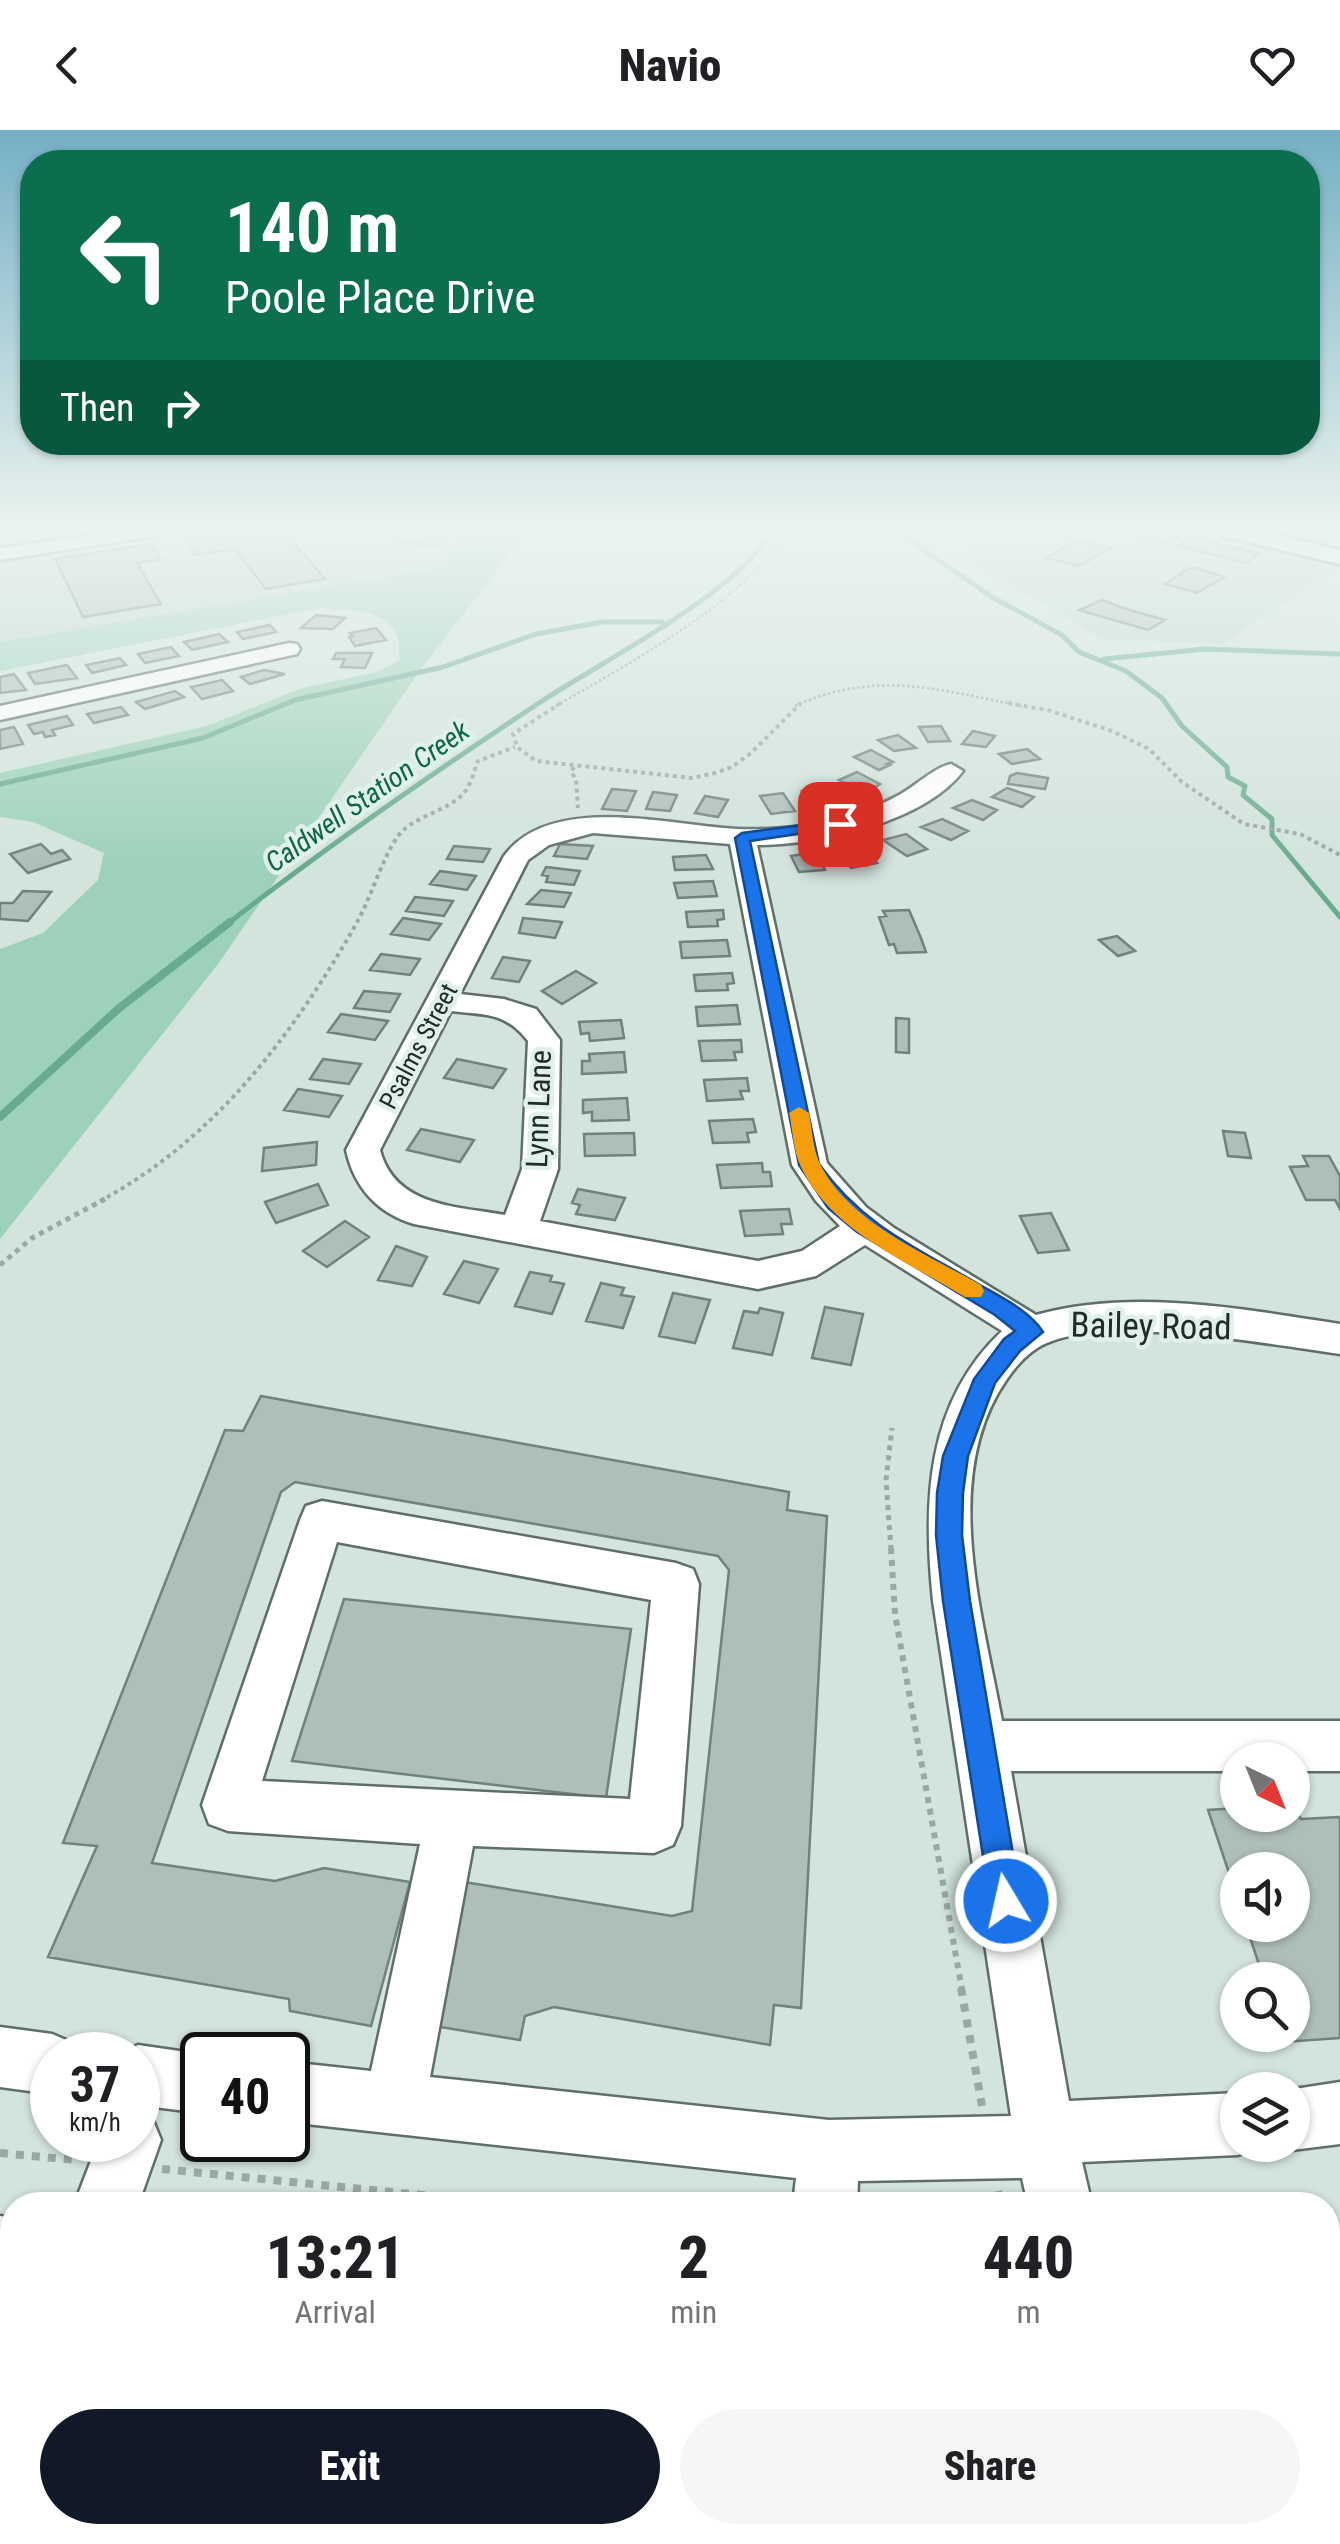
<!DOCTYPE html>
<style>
:root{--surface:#fff;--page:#f6f6f6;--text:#202124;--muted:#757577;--accent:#111827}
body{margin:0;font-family:"Roboto Condensed",sans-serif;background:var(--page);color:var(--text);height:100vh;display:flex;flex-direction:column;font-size:38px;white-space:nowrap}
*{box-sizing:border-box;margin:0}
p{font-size:32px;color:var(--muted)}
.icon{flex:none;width:55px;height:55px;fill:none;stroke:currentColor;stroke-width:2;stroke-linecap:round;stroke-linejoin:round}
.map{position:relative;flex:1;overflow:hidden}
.sheet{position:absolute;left:0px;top:2062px;width:1340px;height:352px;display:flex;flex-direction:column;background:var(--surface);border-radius:40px 40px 0 0;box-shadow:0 2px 8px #0004}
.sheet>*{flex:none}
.hud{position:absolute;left:20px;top:20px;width:1300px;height:305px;border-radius:40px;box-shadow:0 2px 8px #0004;background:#0b6e4f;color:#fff;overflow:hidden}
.needle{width:65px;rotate:137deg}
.fabs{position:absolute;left:1220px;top:1612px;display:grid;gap:20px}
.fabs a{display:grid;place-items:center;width:90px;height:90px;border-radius:50%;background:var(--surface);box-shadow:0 2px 8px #0004;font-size:50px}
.speed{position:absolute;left:30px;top:1902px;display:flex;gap:20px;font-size:50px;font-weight:700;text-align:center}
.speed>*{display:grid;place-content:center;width:130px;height:130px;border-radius:50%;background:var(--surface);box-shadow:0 2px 8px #0004;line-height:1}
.speed small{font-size:25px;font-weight:400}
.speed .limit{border:5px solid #111;border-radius:15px;background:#fff;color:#111}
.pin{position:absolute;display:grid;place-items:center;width:85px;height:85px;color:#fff;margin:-42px;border-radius:20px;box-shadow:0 5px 15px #0006}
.me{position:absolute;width:110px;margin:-55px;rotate:351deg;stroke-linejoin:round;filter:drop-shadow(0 0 8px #0008)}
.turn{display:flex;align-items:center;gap:35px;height:210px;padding:0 40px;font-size:45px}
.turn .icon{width:130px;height:130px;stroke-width:2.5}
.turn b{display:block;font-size:70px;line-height:85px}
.then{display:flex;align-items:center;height:95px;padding:0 40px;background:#0003;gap:20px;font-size:38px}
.eta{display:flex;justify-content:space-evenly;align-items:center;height:170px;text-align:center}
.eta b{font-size:60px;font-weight:800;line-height:70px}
.action{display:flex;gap:20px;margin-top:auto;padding:20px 40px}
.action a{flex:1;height:115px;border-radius:60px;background:var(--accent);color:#fff;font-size:40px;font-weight:800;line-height:115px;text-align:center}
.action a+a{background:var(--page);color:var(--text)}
header{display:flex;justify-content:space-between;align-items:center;height:130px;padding:0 40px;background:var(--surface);font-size:45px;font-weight:800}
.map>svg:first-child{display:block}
.built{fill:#c0d8cd}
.green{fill:#9dd1bb}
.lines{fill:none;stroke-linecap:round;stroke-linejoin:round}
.stream-far1{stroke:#68ab91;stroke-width:5}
.stream{stroke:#68ab91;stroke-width:8}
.building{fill:#aebfb8;stroke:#72827a;stroke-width:2.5}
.minor-casing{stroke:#5f6f68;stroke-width:5}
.major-casing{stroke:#5f6f68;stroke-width:6}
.path-far4{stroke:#9aa8a2;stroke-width:2.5;stroke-dasharray:2.5 2.5;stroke-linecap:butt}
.path-far3{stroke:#9aa8a2;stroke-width:4;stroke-dasharray:4 4;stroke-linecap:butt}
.path-far2{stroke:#9aa8a2;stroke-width:5;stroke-dasharray:5 5;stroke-linecap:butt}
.path-far1{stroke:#9aa8a2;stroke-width:6;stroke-dasharray:6 6;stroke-linecap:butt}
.path{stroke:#9aa8a2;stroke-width:8;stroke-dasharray:8 8;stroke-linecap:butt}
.minor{fill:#fff;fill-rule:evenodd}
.major{fill:#fff;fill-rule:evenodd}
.route{fill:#1a73e8;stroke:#114b97;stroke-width:2.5}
.slow{fill:#f59e0b}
.labels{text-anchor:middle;stroke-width:9;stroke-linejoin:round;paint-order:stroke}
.far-street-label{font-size:25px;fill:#242a27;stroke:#dff1e9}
.far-water-label{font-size:28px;font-style:italic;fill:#0e654b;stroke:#dff1e9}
.street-label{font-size:30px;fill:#242a27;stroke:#dff1e9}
.near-street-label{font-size:35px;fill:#242a27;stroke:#dff1e9}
</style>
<header><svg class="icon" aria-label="back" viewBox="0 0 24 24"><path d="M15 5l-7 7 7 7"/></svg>Navio<svg class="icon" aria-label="heart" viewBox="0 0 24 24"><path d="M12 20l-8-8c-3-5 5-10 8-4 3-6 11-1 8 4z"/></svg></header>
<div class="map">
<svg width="1340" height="2414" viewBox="0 0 1340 2414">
<rect width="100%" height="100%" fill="#d2e4dc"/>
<path class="built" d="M0 401H464L437 438 0 512Z
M960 401H1195L1340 437 1223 514 1102 509 976 435Z"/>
<path class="green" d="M464 401H528L423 536 218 834 0 1109V819L43 803 98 750 104 723 33 692 0 687V643L207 596 302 558 377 542 400 530C399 523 400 511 397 505 385 478 344 480 320 478L0 541V512L437 438Z"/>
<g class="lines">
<path class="stream-far1" d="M896 401 992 467 1062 505 1079 522 1126 541 1162 568 1182 596 1227 637 1228 647 1245 656 1243 665 1272 689V705L1340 787
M1104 529 1205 519 1340 524
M0 654 203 608 295 570 443 537 536 504 602 492H662
M226 795C329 715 434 642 542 571 606 529 735 465 772 401"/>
<path class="stream" d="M0 987 118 879 230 792"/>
</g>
<path class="building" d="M245 401H284L325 449 266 459 235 419 196 425 185 410Z
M411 401H456L436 416 400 412Z
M1121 401H1164L1182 405 1168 413Z
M1191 407 1259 424 1246 433 1177 416Z
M1078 410 1111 418 1079 436 1046 428Z
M151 414 160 429 137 433 161 474 83 487 55 429Z
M1189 438 1200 439 1224 447 1197 463 1165 454Z
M1102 470 1123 478 1165 490 1148 500 1079 480Z
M316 485 345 488 333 499 301 498Z
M270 495 276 502 243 509 237 502Z
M376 498 386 510 355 516 349 507 353 506 350 503Z
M219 504 228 512 192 520 184 512Z
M171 517 179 526 145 533 138 524Z
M336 523H372L365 538 341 537 345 529H333Z
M120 528 126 535 92 543 86 535Z
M67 535 77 548 35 554 28 543Z
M264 540 285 544 250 554 241 547Z
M14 544 26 560 0 563V547Z
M222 550 233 561 202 569 191 557Z
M175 561 184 567 145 579 136 572Z
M121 577 128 585 94 593 87 584Z
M67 586 73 595 52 600 55 605 45 607 43 602 34 604 28 595Z
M941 596 950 611 928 612 919 597Z
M14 597 23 614 0 619V600Z
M973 601 995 606 986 617 962 614Z
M898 605 916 618 894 621 878 610Z
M1027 619 1040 629 1012 634 999 624Z
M871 620 893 632 887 634 890 635 879 640 854 627Z
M857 642 880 654 866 663 839 650Z
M1017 643 1048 648 1045 659 1008 654 1010 646Z
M823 655 841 668 822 676 802 661Z
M1007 658 1034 667 1022 677 992 667Z
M612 659 636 661 627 681 602 679Z
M653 662 677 665 670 681 646 679Z
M783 663 795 681 771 684 760 666Z
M705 666 728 670 718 687 695 683Z
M972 670 997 680 983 690 953 678Z
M942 689 968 701 951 710 921 697Z
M906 704 927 719 907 726 883 710Z
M41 714 51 724 62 720 70 729 28 743 10 724Z
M560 714 593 716 587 729 554 726Z
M454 716 490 719 483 732 447 729Z
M863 717 877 733 851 738 835 718Z
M816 722 825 740 799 742 791 726Z
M706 725 713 739 675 740 673 727Z
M546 737 580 741 574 755 546 752 548 746 542 745Z
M440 741 476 746 467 760 430 754Z
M713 751 717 766 678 768 674 753Z
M541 760 571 763 564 777 527 774Z
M23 761 51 762 28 791 0 789V773H13Z
M415 767 453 771 444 786 406 781Z
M723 780 724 789 717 790 718 796 688 797 686 782Z
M909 780 921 808 926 822 897 823 894 814 889 815 879 787 886 786 883 781Z
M403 788 441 794 429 810 391 804Z
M523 788 562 792 555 808 519 803Z
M1117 806 1135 821 1118 826 1099 810Z
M727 810 730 826 682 828 680 812Z
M381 824 420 829 410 845 370 840Z
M503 827 530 831 519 852 492 848Z
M576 841 596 853 562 874 542 861Z
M732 843 734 853 727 854 728 860 696 861 694 845Z
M364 861 400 864 390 882 354 878Z
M737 875 740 894 698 896 696 877Z
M341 884 388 891 375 910 328 902Z
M896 888 909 889V923L896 922Z
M621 890 624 908 590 911 589 903 581 904 579 892Z
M741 910 742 922H734L736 930 702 931 699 911Z
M624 922 626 942 582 944V931H590L589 924Z
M323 929 361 934 349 954 310 949Z
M457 929 506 939 493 958 444 948Z
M747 948 749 961H740L743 969 707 971 704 950Z
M298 959 342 966 329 987 284 980Z
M627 968 629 990 592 991V982L583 983V970Z
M753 989 756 1002 747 1003 749 1012 713 1013 709 991Z
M421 999 474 1010 460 1032 407 1020Z
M1223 1001 1245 1003 1251 1028 1228 1026Z
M634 1003 635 1025 585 1026 584 1004Z
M317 1012 316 1035 262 1041 264 1018Z
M1303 1026H1329L1340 1046V1079L1335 1070H1306L1290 1037 1308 1036Z
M762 1033 763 1042H770L772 1056 721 1058 717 1035Z
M318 1054 328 1075 276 1093 265 1072Z
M578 1059 625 1068 615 1090 576 1084 580 1075 572 1073Z
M789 1079 792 1094H781L783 1104 745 1106 740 1081Z
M1051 1083 1069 1120 1038 1123 1020 1086Z
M345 1091 369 1107 327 1137 303 1121Z
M396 1116 427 1127 412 1156 378 1150Z
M464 1131 498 1139 479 1173 444 1164Z
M530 1142 552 1146 550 1151 564 1154 552 1184 515 1176Z
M601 1153 624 1158 621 1165 634 1167 623 1198 586 1191Z
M673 1163 710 1170 695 1213 659 1206Z
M825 1177 863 1184 851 1235 812 1228Z
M760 1178 783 1183 772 1225 733 1218 744 1181 758 1183Z
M261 1266 789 1362 787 1380 827 1386 801 1878 774 1875 770 1915 554 1877 525 1886 520 1910 428 1895 464 1752 672 1786 692 1781 729 1440 718 1426 295 1352 281 1362 152 1733 275 1751 324 1738 410 1752 371 1896 290 1881 289 1869 48 1827 97 1716 63 1713 225 1300 243 1301Z
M344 1469 631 1499 606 1668 292 1631Z
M1292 1675 1301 1689 1340 1687V1908L1284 1912 1282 1905H1292V1850H1264L1246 1795H1292V1740H1238V1770L1208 1680 1238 1678V1685H1292Z
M0 2259 12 2261V2402H827V2414H0Z"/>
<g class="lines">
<g class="minor-casing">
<path id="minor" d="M120 401H164L155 406 0 430V418Z
M289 513 297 514 300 519 297 524 0 590V576Z
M951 634 963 641C923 693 819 715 757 715L827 1033 866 1077 894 1098 1036 1185C1133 1158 1242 1179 1340 1194V1224C1270 1214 1117 1187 1052 1211 1033 1217 1018 1233 1007 1249 939 1346 983 1486 1002 1591H1340V1641H1292V1630H1238V1641H1011L1069 1971 1238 1963V2015L1260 2016 1238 2025 1082 2032 1092 2075H1028L1022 2048 858 2051 857 2075H793L796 2048 288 1992V1932L371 1941 420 1714 228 1701 209 1694 202 1675 300 1390 306 1376 322 1371 676 1433 693 1439 699 1454 681 1696 673 1715 654 1723 473 1716 430 1947 829 1990 1011 1986 933 1471C923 1374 925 1273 1002 1201L865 1115 816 1146 758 1159 414 1094C377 1083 354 1057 346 1020L504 726C551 662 671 696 737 699 792 701 851 692 899 665 916 656 933 638 951 634ZM593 703 730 714 792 1035 816 1071 840 1096 802 1121 758 1131 540 1091 558 1039 560 910 536 879 504 869 460 864 528 730 549 715ZM451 881C486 885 505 882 528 911L522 1039 505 1085C456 1076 395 1077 380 1020ZM337 1412 651 1470 630 1669 262 1651Z
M0 1897 52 1904 73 1913 78 1925H52V1964L0 1957Z
M138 1915 207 1925H202V1983L138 1975V1925H116Z
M1340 1952V2014L1292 2020 1281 2015H1292V1960H1288Z
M138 1982 152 1988 161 2010 138 2075H74L99 2010H138Z
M0 2086 12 2088V2152L0 2150Z
M851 2402H923L924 2414H852Z
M1104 2402H1176L1178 2414H1106Z"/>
</g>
<g class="major-casing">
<path id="major" d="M1219 401H1260L1340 420V434L1223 406Z"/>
</g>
<path class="path-far4" d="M556 576C626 535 747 470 787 401
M795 576C877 539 938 560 1022 576"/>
<path class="path-far3" d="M561 573 513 604 517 617 536 631 692 648 715 643 732 637 751 623 801 573
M1008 573 1051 581 1112 601 1149 619 1182 652 1244 694 1300 704 1340 725
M574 637 571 641 576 650 578 678
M100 1071C214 1010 292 906 355 796 371 769 381 730 398 706 412 687 445 682 462 665 470 658 474 641 478 631L515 617"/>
<path class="path-far2" d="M0 1135 32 1108 105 1069
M891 1420 886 1350 892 1298"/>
<path class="path-far1" d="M891 1418 895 1484 962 1860"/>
<path class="path" d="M961 1858 982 1976
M0 2023 76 2030
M162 2039 522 2075
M998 2061 1001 2075
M1056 2402 1058 2414"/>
<use href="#minor" class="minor"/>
<use href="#major" class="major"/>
</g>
<linearGradient id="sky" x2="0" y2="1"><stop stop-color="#75b0c5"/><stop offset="0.54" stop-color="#ebf3ef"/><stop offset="1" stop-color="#ebf3ef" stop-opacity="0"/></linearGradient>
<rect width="1340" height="739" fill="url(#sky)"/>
<path class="route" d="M840 690 847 694 845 697 750 711 819 1034C863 1096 917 1118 980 1155 1001 1167 1030 1181 1043 1202L1020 1221 995 1253 968 1326 963 1363 962 1405 970 1471 1021 1771 1017 1782 1006 1786 995 1782 990 1771 943 1471 936 1405 937 1363 943 1326 974 1249 1004 1209 1015 1201 995 1185 857 1102 828 1078 799 1035 735 708 742 703Z"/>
<path class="slow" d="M799 977 809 983C812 999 813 1021 821 1036 851 1094 927 1124 981 1155L984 1161 981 1167H965C908 1132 831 1101 801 1037 793 1021 793 1000 789 983Z"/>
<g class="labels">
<g class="far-street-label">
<text transform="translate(418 916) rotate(-62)" y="9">Psalms Street</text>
</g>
<g class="far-water-label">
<text transform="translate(367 666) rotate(-35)" y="10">Caldwell Station Creek</text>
</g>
<g class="street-label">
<text transform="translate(539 979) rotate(-88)" y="10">Lynn Lane</text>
</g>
<g class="near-street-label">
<text transform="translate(1151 1196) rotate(1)" y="12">Bailey Road</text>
</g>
</g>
</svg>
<div class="fabs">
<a><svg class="needle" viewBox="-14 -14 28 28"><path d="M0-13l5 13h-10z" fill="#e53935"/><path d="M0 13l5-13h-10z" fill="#757577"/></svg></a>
<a><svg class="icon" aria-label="sound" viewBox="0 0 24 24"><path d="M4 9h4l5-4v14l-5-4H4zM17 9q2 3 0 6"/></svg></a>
<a><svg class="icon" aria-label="search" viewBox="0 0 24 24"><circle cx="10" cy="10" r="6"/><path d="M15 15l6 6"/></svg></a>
<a><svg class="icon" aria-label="layers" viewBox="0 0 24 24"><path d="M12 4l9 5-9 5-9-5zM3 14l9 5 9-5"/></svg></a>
</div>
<div class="speed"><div>37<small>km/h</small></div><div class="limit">40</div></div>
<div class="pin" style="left:840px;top:694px;background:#d93025"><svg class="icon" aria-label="arrive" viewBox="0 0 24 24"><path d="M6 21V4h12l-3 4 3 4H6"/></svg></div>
<svg class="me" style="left:1006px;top:1771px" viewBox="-20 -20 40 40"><circle r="17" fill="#1a73e8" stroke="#fff" stroke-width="3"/><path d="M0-11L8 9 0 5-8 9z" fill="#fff"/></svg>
<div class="hud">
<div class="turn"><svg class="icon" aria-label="left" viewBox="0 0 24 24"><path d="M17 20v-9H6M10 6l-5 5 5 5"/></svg><div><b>140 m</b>Poole Place Drive</div></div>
<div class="then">Then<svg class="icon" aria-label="right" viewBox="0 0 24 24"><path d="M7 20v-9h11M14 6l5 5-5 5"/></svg></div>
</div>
<section class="sheet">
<div class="eta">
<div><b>13:21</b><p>Arrival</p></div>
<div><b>2</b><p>min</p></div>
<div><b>440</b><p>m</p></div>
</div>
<div class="action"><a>Exit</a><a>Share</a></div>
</section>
</div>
